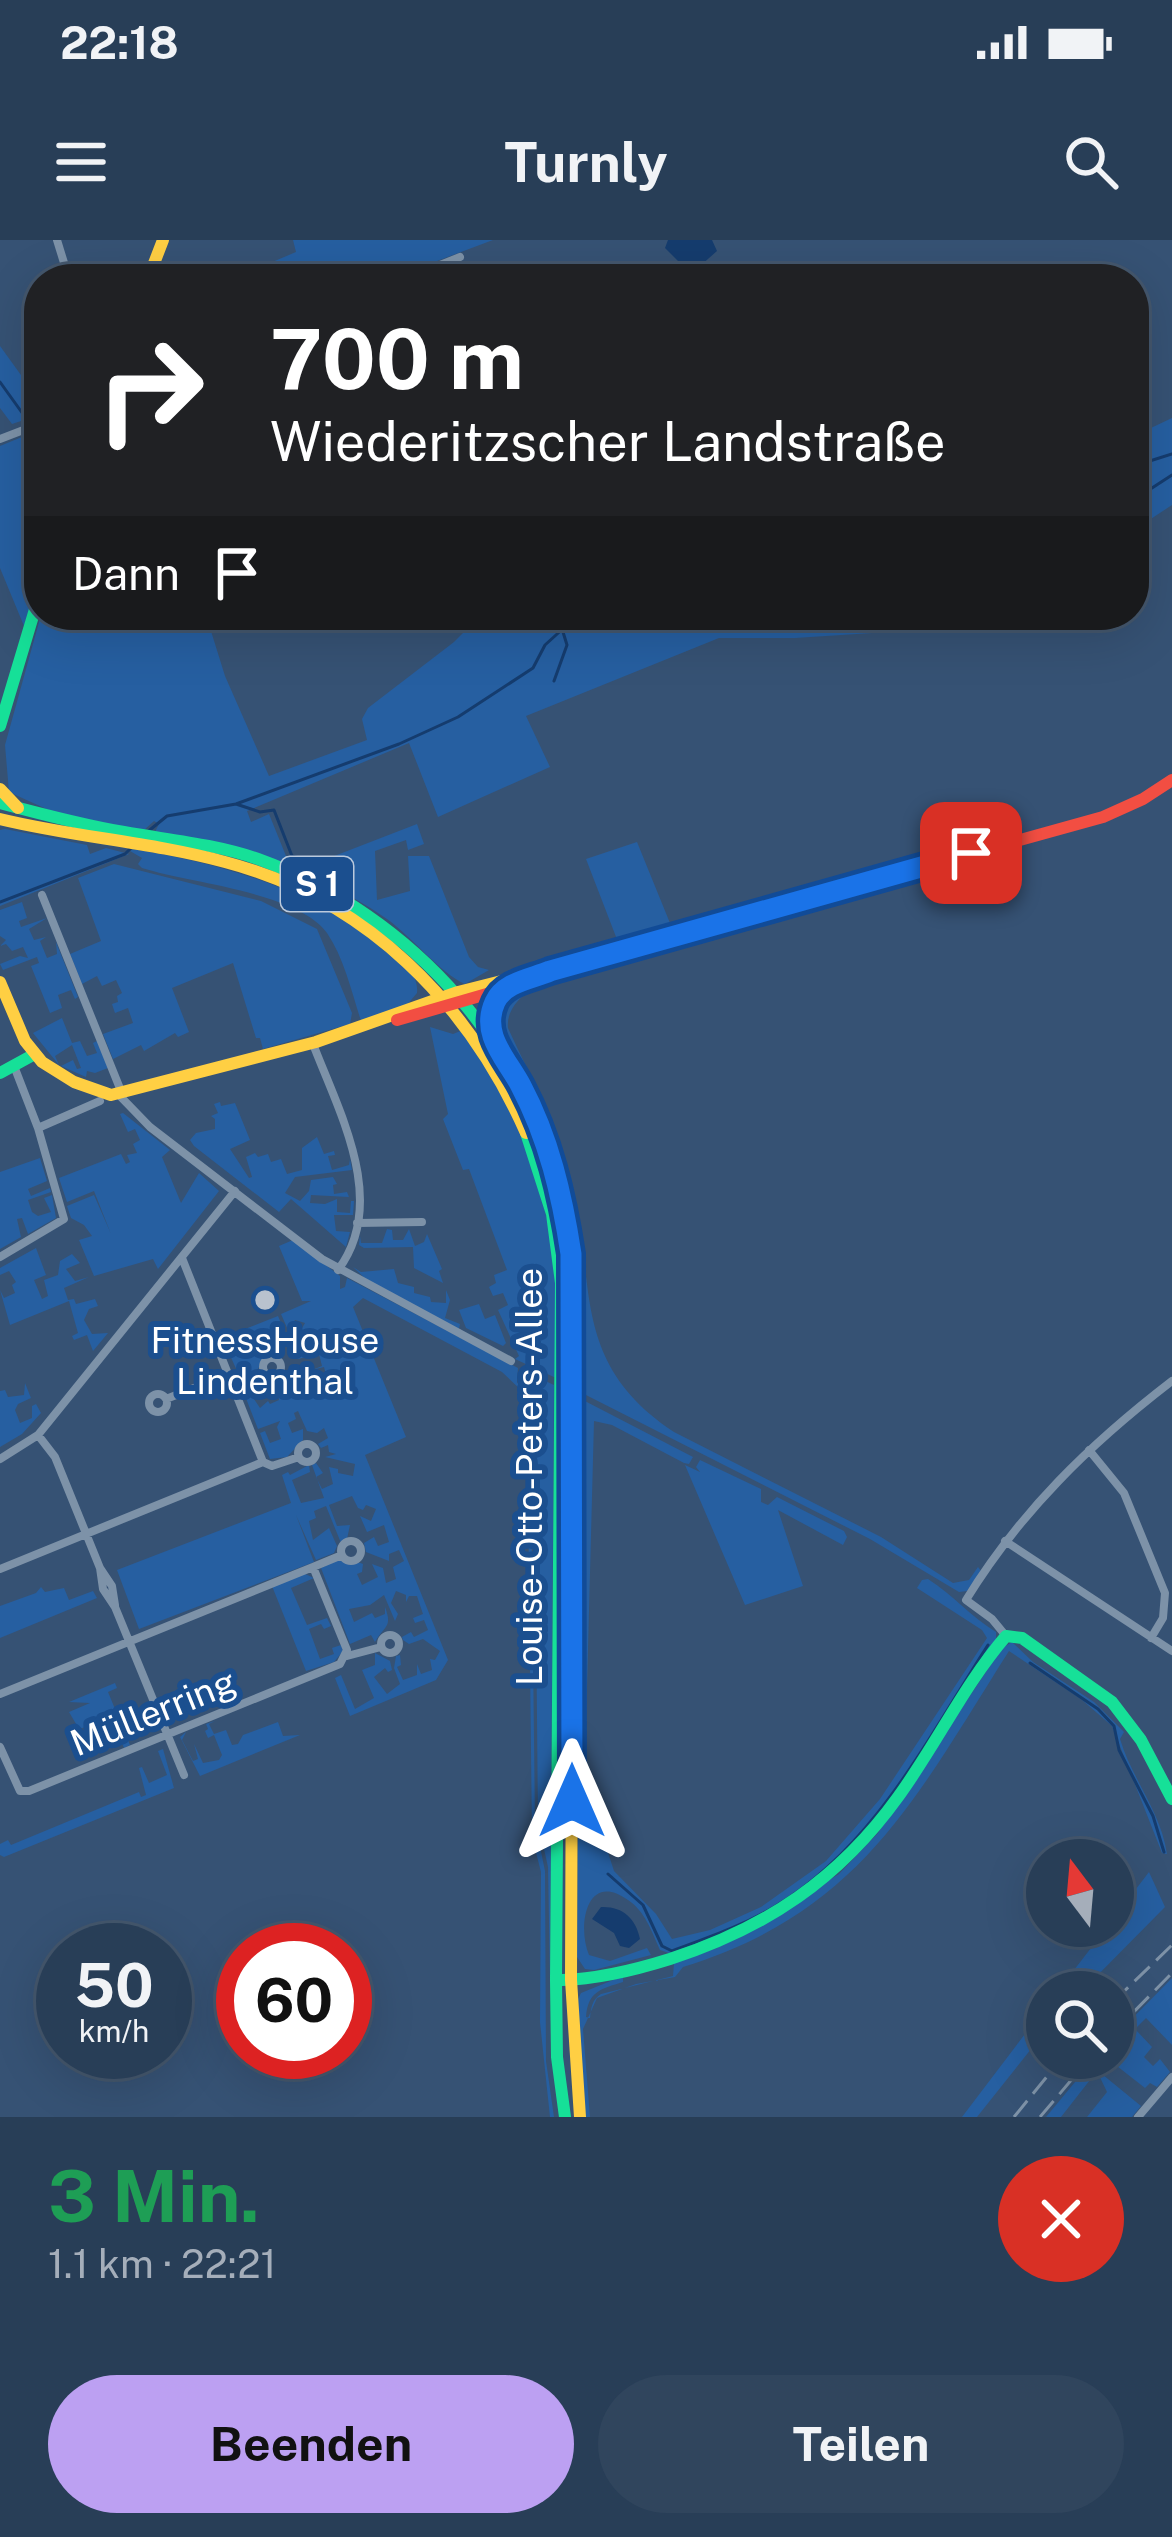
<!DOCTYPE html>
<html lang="de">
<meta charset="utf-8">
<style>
:root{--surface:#283e57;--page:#30455d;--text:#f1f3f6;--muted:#a5aeba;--line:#44576d;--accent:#bca0f2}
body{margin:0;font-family:"Public Sans",sans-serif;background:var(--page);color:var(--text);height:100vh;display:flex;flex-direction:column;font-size:45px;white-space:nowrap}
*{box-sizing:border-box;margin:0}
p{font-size:39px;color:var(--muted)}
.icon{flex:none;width:66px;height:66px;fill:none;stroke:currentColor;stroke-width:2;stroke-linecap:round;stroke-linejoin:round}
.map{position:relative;height:1877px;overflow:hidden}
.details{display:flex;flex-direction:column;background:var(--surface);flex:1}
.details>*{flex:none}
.hud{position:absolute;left:24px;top:24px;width:1125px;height:366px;border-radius:48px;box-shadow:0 12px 48px #0002,0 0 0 3px var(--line);background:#202124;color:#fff;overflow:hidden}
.needle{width:78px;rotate:344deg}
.fabs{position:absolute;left:1026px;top:1599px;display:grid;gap:24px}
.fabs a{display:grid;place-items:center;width:108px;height:108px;border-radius:50%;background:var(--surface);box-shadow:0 12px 48px #0002,0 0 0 3px var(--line);font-size:60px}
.speed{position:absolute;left:36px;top:1683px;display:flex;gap:24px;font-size:60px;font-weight:700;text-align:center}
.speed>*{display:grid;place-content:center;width:156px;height:156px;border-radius:50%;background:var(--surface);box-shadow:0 12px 48px #0002,0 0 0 3px var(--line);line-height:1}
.speed small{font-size:30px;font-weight:400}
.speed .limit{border:18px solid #d22;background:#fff;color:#111}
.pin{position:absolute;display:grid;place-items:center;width:102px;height:102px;color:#fff;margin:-51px;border-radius:24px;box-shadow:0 6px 18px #0006}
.me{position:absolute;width:132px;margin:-66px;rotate:0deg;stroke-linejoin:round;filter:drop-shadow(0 0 9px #0008)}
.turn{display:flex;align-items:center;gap:42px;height:252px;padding:0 48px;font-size:54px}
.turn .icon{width:156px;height:156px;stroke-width:2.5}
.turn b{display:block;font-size:84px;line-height:102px}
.then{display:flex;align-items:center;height:114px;padding:0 48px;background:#0003;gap:24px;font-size:45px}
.round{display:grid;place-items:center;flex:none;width:126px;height:126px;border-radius:63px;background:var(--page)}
.headline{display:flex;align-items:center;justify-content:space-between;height:204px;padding:0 48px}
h1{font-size:72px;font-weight:700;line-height:90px;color:#1e9e55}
.cta{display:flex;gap:24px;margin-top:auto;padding:24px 48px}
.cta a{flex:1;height:138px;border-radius:72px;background:var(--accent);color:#111;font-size:48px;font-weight:700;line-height:138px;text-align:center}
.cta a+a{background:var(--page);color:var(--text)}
.status{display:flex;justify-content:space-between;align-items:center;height:84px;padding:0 60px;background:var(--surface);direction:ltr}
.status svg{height:33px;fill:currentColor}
header{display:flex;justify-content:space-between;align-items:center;height:156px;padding:0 48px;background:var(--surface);font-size:54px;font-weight:700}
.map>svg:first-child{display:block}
.green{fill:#265fa1}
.water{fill:#153c6e}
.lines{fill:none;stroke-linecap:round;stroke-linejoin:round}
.stream{stroke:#153c6e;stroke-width:3}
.street{stroke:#7d92a8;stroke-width:8}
.fast{stroke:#16e098;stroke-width:12}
.slow{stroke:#ffcf43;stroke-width:12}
.jam{stroke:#f24e42;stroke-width:12}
.rail{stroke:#7e92a7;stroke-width:3;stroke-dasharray:21 9;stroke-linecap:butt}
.route-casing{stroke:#114b97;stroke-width:30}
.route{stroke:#1a73e8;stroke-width:21}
.poi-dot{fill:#b9c2ce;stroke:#1b4f8f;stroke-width:4.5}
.labels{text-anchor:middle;stroke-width:12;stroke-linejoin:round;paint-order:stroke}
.shield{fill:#1b4f8f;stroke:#bbcadd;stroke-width:3}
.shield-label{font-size:33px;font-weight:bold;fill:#fff}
.poi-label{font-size:36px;fill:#fff;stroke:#1b4f8f}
.street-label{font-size:36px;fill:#fff;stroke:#1b4f8f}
</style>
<div class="status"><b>22:18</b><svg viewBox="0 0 49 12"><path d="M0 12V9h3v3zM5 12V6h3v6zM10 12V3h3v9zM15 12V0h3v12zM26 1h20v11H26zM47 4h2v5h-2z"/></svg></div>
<header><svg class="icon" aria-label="menu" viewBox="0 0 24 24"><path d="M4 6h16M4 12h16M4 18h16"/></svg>Turnly<svg class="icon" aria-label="search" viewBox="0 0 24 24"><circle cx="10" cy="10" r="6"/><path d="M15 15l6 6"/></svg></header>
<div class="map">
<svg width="1172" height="1877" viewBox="0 0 1172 1877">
<rect width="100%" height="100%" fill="#365274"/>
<path class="green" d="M293 0H493L389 39H232L296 12Z
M0 106 39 160V175L12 184 0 168Z
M1172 178V265L1134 290V196Z
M39 190V340L24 386 0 328V206Z
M41 375H206L225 436 269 536 367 500 362 479 368 468 454 402 481 375H989L934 389 795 398H719L526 476 550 527 438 577 409 503 247 571 251 582 269 574 286 616 311 625 417 584 424 604 408 610 406 600 375 611 377 660 410 651 408 616H429L469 717 478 727 489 730 465 744C440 733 412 697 387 679 315 629 240 609 155 592L159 584 154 581 143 591 53 572 9 552 5 505Z
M5 589 87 605 90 614 106 608 129 614 0 666V590Z
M637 602 672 688 618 702 586 619Z
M133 609C227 625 312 649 387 711 402 723 419 733 417 753L406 766 361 781C352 753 344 718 327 693 298 652 189 643 142 628L138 624 142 618 130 611Z
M114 624 261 661 317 689 352 773 350 784 263 809 260 798H256L233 723 172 748 189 792 178 797 175 793 144 811 141 805 113 819 103 794 133 783 128 768 115 773 112 764 118 762 117 756 122 753 116 740 102 746 97 736 82 744 70 714 101 701 78 638Z
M22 662 27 678 19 681 21 687 47 678 29 689 34 700 46 697 40 701 47 718 57 714 56 702 78 757 75 759 71 750 58 755 62 768 50 773 31 726 39 723 37 717 3 730 0 724 20 716 28 718 23 707 12 711 6 704 0 706 6 700 0 696V670Z
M532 748C521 757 506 769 508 788 530 836 556 883 570 935 598 1041 567 1121 674 1192L881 1297 953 1343 969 1340 978 1327 981 1331 967 1351 959 1352 870 1299 582 1153C579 1080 581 997 559 924 543 873 512 829 496 779V773C510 771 517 754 532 748Z
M62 778 72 803 80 801 87 816 97 813 93 803 97 801 108 828 95 833 87 831 86 837 61 826 73 820 77 829 81 828 72 805 55 816 59 825 33 793Z
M430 787 453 794 463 790 497 840 531 906 556 1021V1138L515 1119 519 1116 498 1070 508 1065 503 1053 493 1056 489 1047 496 1043 494 1035 507 1030 469 929 463 930 443 879 448 874Z
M220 862 221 866 235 863 250 900 230 909 249 938 252 937 246 917 255 913 258 917 268 914 271 922 281 919 287 934 302 930V908L317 897 324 914 334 911 335 915 328 916 332 930 349 925 350 919 352 930 295 937 285 953 300 961 309 951 311 940 333 937 337 944 333 945 334 954 347 952 349 957 311 955 310 963 325 964 337 959V972L350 973 351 961H354L353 975H334L336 991 350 992 346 1007 291 959 279 972 194 906 190 900 196 893 215 889V879L211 876 218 873 214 864Z
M123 873 170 910 162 917 181 963 199 933 219 951 158 1029 153 1019 94 1036 79 1000 92 996 84 985 71 978 67 966 94 955 111 994 94 951 67 962 59 938 121 914 126 924 130 922 127 915 137 913 133 904 140 900 135 889 128 892 120 874Z
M40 918 47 941 28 949 31 956 50 948 51 952 28 960 32 972 38 976 51 972 44 958 52 955 56 978 28 994 22 978 17 979 21 997 0 1009V932Z
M387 989 392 990 393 1000H403L409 989 415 1006 424 1002 427 994 442 1029 439 1031 443 1043 414 1028 413 1007 364 1008 359 1005 360 996 361 1003H382Z
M293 1000 340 1036V1049L345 1047 347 1038 518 1128 517 1142 530 1164 535 1582 545 1631 546 1821 554 1877H550L540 1782 541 1632 532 1597 527 1166 523 1152 502 1132 363 1058 353 1067 406 1197 365 1215 448 1420 436 1440 350 1476 335 1438 341 1435 355 1469 374 1458 362 1430 375 1425V1413L390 1421 392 1430 388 1432 385 1428 374 1437 387 1454 400 1444 394 1428 396 1416 400 1415 401 1425 397 1427 403 1440 417 1435V1424L421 1434 432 1430 430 1419 435 1420 440 1411 423 1399 409 1404 403 1400 402 1397 411 1392 414 1397 428 1390 424 1380 415 1383 413 1378 423 1374 417 1356H409L406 1362V1355L396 1351 391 1363 398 1374 395 1381 384 1355 370 1365 349 1369 354 1382 372 1373 375 1378 385 1374V1367C393 1388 384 1386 375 1402L371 1395 350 1404 321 1328 337 1320C346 1323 357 1321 363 1324L362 1332 357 1334 362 1345 378 1337 372 1324 383 1328 386 1343 396 1339 393 1327 404 1321 399 1310 389 1314V1321L366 1312 364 1303 374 1297 378 1306 389 1302 384 1285 367 1292 360 1276 371 1281 376 1269 366 1265 363 1270 358 1268 352 1256 329 1265 337 1286 350 1285 347 1299 341 1303 326 1266 314 1271 316 1278 309 1281 313 1300 329 1288 337 1306 334 1313 316 1320 296 1275 314 1322 139 1389 117 1330 291 1263 282 1235 288 1232 290 1235 309 1225 310 1232 292 1240 301 1263 324 1258 312 1225 316 1223 323 1233 316 1237 322 1249 333 1244 329 1227 338 1229V1233L353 1236 355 1224 325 1217 336 1214 329 1212 328 1205 321 1208 318 1204 328 1198 324 1188 317 1193 307 1191 298 1171 294 1173 296 1179 288 1183 292 1193 303 1189V1200L287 1217 270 1219 260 1193 265 1191 270 1203 281 1199 277 1187 280 1181 258 1189 242 1148 257 1138 265 1139 263 1148 250 1153 260 1168 268 1161 270 1164 279 1160 276 1140 285 1134 295 1137 301 1151 310 1147 313 1153 329 1146 324 1127 300 1133 303 1127 312 1130 322 1126 319 1114 298 1119 290 1113 297 1103 301 1113 313 1109 308 1095 295 1100 305 1083 295 1080 288 1090 281 1074 311 1061H302L279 1006Z
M36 1008 46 1035 34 1040 42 1059 48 1056 44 1040 58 1035 60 1021 72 1014 80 1023 66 1029 75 1041 89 1037 64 1048 68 1060 74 1059 76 1064 95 1059 98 1066 89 1069 84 1080 92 1094 108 1093 93 1111 87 1095 74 1100 72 1096 78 1093 69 1061 10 1085 0 1050 4 1058 15 1053 12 1045 16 1042 9 1031 0 1035V1028Z
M353 1027 361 1032 394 1029 398 1043 414 1047V1053L430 1057 431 1062 446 1063V1050L450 1060 445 1078 460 1084 459 1089 371 1044Z
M479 1064 485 1079 495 1075 506 1103 503 1106 466 1088 459 1070Z
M278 1076 284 1090 280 1092 277 1085 266 1093 273 1113 264 1118 258 1129 239 1135 222 1098Z
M522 1130 554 1145 550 1738 548 1627 538 1582 534 1163 520 1137Z
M25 1143 31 1158 18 1164 15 1170 20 1183 32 1178V1166L36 1164 41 1173 22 1194 0 1207V1151L5 1150 8 1157 24 1155Z
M581 1159 693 1217 689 1224 684 1223 612 1185 594 1181 584 1562 600 1588 614 1631 656 1674 672 1699 710 1690 761 1667 826 1621 880 1559 987 1398 982 1390 917 1348 922 1340 928 1339C953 1355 970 1376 996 1392V1400L888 1567 829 1634 753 1684 669 1713 660 1710C652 1692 645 1671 628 1660 586 1630 577 1687 589 1715L610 1721 647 1708 651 1715 594 1730 585 1729 577 1717Z
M700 1220 761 1249V1262L768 1265 777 1257 844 1291 847 1297 843 1305 778 1270 803 1346 745 1365 685 1225 700 1232 696 1227Z
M303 1333 314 1338 291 1348 307 1385 327 1378 331 1386 324 1389 321 1384 309 1389 320 1419 334 1414 332 1408 341 1405 343 1411 334 1422 306 1431 272 1346Z
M41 1347 45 1352 64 1348 69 1360 93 1351 97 1358 0 1398V1366L36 1353Z
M1012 1402 1033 1422 1094 1462 1124 1492 1120 1499C1132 1539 1161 1572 1167 1614L1162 1613 1112 1486 1081 1459 1009 1411C915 1559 861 1672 683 1727L675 1737 636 1744 597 1758 583 1789 590 1877H584L578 1759 581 1753 623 1736V1742C601 1749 588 1751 586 1777L590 1778C591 1767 592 1760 601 1754L673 1736 674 1723 717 1708 839 1634 878 1593 1002 1408Z
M115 1443 117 1448 108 1452 130 1505 124 1508 112 1479 79 1489 69 1472 90 1463 69 1462Z
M215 1481 209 1484 214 1494 226 1490 232 1505 238 1504 243 1495 278 1482 283 1496 300 1495 200 1536 180 1497 186 1492 182 1500 193 1521 198 1519 194 1504 203 1523 219 1520 222 1515 214 1495 208 1498 205 1491 208 1489 206 1484Z
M163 1509 174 1548 4 1617 0 1615V1604L8 1600 11 1605 139 1552 141 1557 146 1555 139 1528 142 1527 149 1543 167 1535 158 1511Z
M1149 1632 1165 1667 1081 1752H1057L1108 1686H1113V1679Z
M1172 1738V1805L1146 1778 1135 1789 1152 1807 1144 1817 1153 1826 1160 1819 1170 1832 1157 1847 1150 1843 1145 1848 1108 1819 1097 1830 1141 1866 1132 1877H1087L1107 1852 1097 1831 1061 1877H1046L1095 1818H1113V1798Z
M1047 1765V1789L977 1877H962Z"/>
<path class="water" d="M668 0H712L717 11 691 34 665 8Z
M601 1667C622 1666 636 1678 640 1699L629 1708 620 1706 614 1693 592 1679Z"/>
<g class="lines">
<path class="stream" d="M0 142 28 181
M1134 226 1172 214
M1134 245 1152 248 1172 235
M554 441 567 405 563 392
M236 564 260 572 274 570 292 616 309 621 317 618
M146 593 167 576 236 564 399 504 458 477 533 428 545 405 578 375
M0 662 125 614 131 608
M1030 1423 1098 1469 1114 1486 1119 1510 1153 1576 1164 1612
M608 1634 643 1665 662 1706 672 1711C706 1698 742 1686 774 1667 873 1609 928 1498 988 1405"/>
<path class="street" d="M57 0 69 39
M405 39 460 17
M0 199 39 184
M42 655 121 851
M313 804C339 872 389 962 338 1030
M118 854 150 887 322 1019 511 1121
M38 888 100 861
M357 983 422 982
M0 1017 64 979 38 888 14 826
M182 1018 263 1222
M263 1127a9 9 0 1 1 18 0a9 9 0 1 1-18 0Z
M234 1144 264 1132
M149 1163a9 9 0 1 1 18 0a9 9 0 1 1-18 0Z
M166 1159 230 1134
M38 1195 55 1217 100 1328 112 1346 115 1365
M298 1213a9 9 0 1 1 18 0a9 9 0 1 1-18 0Z
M1089 1210 1124 1253 1165 1353 1163 1378 1151 1398
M0 1219 38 1195 235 951
M1005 1301 1172 1411
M341 1311a10 10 0 1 1 20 0a10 10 0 1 1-20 0Z
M313 1327 342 1315
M100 1328 103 1349 115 1367 184 1535
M0 1329 263 1222 272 1226 299 1217
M381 1404a9 9 0 1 1 18 0a9 9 0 1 1-18 0Z
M1006 1396 992 1379 966 1360C1020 1272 1090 1204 1172 1141
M347 1416 381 1407
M0 1454 313 1327 347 1410 340 1424 29 1551H20L0 1507
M1138 1877 1172 1837"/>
<path class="fast" d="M0 486 39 356
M0 563C41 574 82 585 124 592 169 600 215 604 258 619 413 675 536 813 564 976 577 1048 573 1122 573 1194
M491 798 492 771 504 749
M0 833 33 815
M526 893 552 974 561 1043 556 1740 557 1817 565 1877
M562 1740C599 1739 635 1730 670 1719 766 1688 839 1639 898 1557 936 1505 964 1445 1006 1396L1022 1398 1112 1462 1141 1500 1172 1559"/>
<path class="slow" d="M148 39 163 0
M0 549 18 568
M0 579C74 597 151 602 225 622 366 659 468 762 526 893
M0 742 25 801 42 822 74 842 111 855 316 802 458 752 605 715
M573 1194 571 1740 580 1877"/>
<path class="jam" d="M605 715 1103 577 1143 559 1172 540
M397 780 504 749"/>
<path class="rail" d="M1113 1762 1172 1705
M1113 1793 1172 1733
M1014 1877 1062 1818
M1040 1877 1090 1818"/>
</g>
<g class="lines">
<g class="route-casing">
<path id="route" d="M572 1561 571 1014C562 955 549 899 521 846 507 819 480 795 495 762 504 742 531 739 550 731L971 613"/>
</g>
<use href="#route" class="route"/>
</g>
<circle class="poi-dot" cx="265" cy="1060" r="12"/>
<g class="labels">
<rect class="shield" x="281" y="617" width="72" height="54" rx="9"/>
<g class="shield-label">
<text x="317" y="656">S 1</text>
</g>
<g class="poi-label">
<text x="265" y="1113">FitnessHouse<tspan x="265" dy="41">Lindenthal</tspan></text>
</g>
<g class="street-label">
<text transform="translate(529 1237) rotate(-90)" y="13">Louise-Otto-Peters-Allee</text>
<text transform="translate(153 1472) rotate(-22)" y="13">Müllerring</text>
</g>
</g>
</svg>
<div class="fabs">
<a><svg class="needle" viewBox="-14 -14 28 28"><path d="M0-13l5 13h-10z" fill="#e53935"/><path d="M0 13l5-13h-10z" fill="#a5aeba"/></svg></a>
<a><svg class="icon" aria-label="search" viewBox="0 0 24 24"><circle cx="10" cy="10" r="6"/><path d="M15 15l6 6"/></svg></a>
</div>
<div class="speed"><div>50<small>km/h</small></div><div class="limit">60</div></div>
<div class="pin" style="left:971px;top:613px;background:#d93025"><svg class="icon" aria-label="arrive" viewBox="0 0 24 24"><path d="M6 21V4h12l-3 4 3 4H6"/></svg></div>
<svg class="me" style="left:572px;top:1561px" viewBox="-20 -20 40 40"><path d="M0-17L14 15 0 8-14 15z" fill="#1a73e8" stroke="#fff" stroke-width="4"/></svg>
<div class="hud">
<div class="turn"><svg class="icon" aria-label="right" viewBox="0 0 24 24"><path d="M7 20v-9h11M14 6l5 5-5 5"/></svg><div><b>700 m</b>Wiederitzscher Landstraße</div></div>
<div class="then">Dann<svg class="icon" aria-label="arrive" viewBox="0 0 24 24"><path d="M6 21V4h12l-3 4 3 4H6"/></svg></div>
</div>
</div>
<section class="details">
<div class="headline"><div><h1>3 Min.</h1><p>1.1 km · 22:21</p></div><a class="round" style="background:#d93025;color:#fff"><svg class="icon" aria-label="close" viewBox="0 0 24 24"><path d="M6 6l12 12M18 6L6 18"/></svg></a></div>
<div class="cta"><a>Beenden</a><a>Teilen</a></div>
</section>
